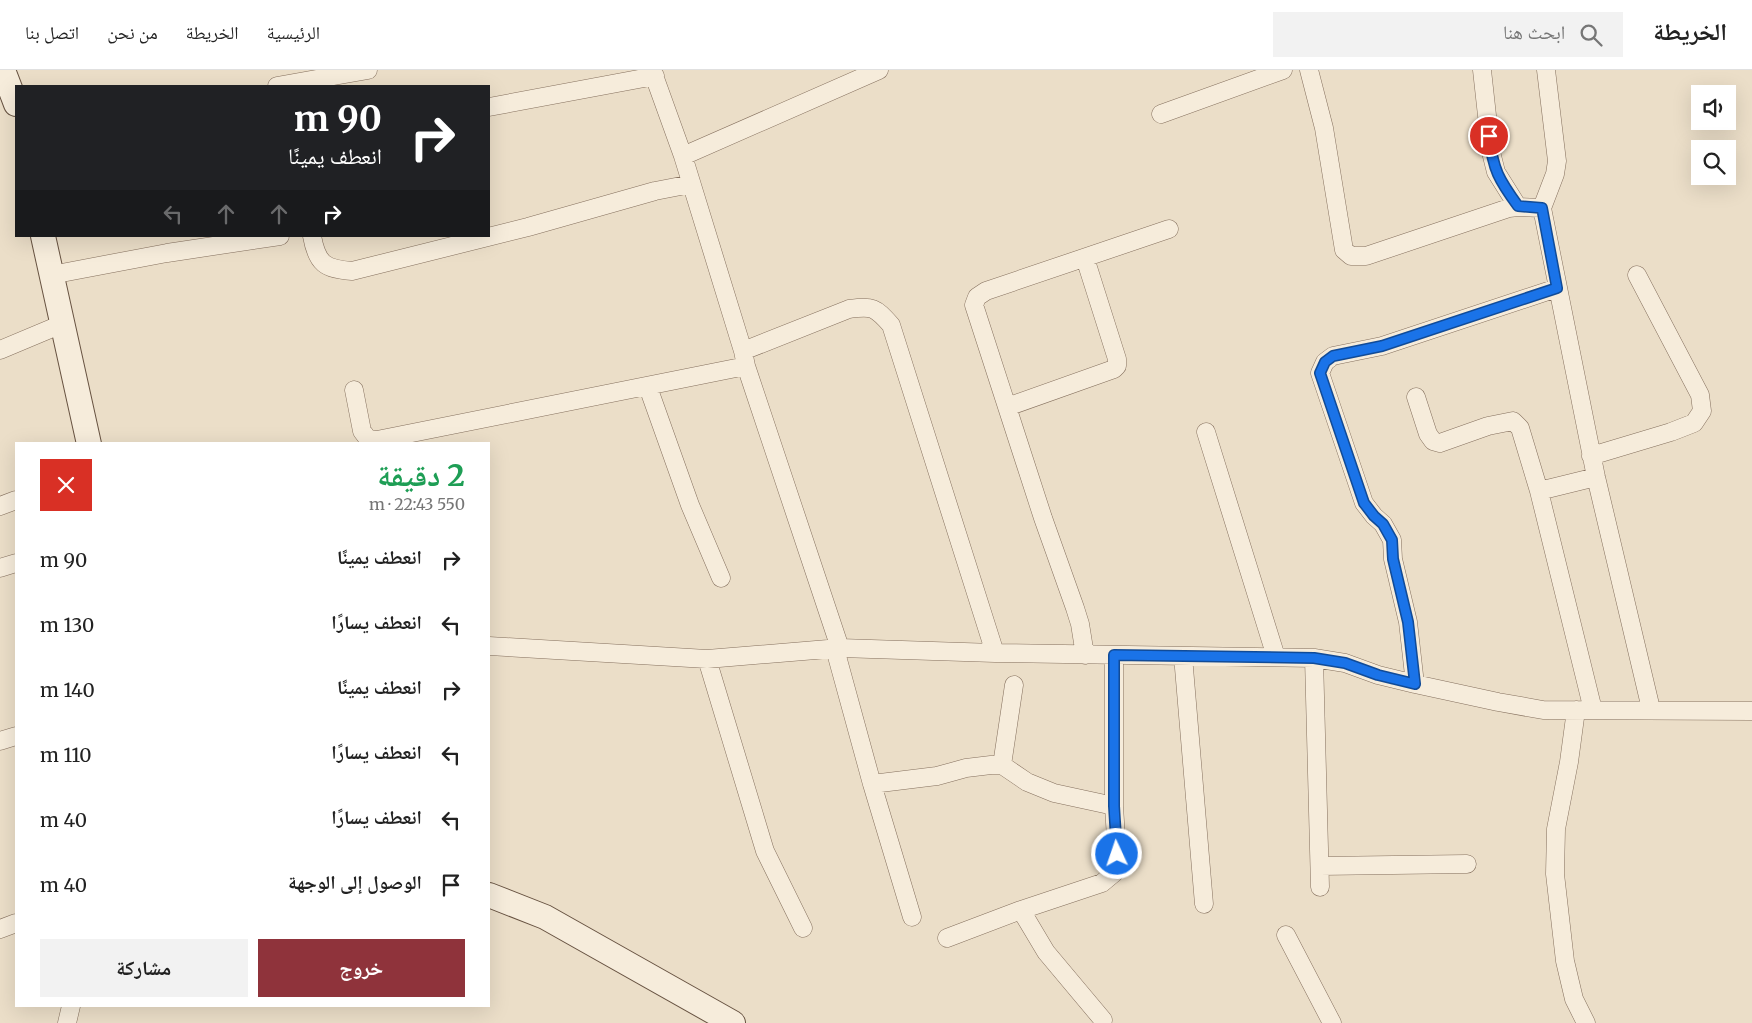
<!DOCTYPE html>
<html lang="ar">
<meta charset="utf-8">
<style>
:root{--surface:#fff;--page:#f2f2f2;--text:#222;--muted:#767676;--line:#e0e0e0;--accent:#8f333b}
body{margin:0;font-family:Merriweather,"Noto Naskh Arabic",serif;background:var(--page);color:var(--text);direction:rtl;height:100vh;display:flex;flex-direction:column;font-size:19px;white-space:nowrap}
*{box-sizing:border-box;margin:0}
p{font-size:16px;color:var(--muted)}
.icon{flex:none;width:28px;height:28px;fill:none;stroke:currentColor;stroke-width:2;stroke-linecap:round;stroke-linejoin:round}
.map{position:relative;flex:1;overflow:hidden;direction:ltr}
.details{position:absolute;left:15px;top:372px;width:475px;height:565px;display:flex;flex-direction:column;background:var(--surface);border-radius:0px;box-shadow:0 5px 20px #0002;direction:rtl}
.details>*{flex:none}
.guide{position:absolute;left:15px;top:15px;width:475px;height:152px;border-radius:0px;box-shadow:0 5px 20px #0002;direction:rtl;background:#202124;color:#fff;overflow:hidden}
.controls{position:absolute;left:1691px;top:15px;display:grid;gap:10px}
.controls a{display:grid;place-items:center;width:45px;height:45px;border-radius:0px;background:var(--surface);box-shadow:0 5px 20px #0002;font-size:25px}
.pin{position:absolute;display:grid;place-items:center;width:42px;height:42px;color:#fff;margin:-21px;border:2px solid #fff;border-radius:50%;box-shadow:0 1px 5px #0007}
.me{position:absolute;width:55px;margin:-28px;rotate:357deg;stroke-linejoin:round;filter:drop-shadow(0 0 4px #0008)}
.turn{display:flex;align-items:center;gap:18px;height:105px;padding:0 25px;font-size:22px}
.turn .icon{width:65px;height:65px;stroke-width:2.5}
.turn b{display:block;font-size:35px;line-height:42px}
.lanes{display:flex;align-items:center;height:48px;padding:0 25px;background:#0003;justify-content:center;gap:25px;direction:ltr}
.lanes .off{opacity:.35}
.round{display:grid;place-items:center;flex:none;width:52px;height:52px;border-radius:0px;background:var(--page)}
.head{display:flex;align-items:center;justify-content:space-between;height:85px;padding:0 25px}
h1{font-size:30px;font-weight:700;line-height:38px;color:#1e9e55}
.cta{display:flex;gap:10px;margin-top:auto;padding:10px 25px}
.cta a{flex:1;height:58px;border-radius:0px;background:var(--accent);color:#fff;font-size:20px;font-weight:700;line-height:58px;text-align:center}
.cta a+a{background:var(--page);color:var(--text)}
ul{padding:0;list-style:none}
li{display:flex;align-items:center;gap:15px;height:65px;padding:0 25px}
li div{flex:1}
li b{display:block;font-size:19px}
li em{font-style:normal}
header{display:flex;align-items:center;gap:30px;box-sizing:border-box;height:70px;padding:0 25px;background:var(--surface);border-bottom:1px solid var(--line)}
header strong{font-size:24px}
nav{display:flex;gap:28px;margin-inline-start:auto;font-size:18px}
.search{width:350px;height:45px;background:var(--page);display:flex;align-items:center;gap:12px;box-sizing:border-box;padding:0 18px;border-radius:0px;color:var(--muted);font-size:19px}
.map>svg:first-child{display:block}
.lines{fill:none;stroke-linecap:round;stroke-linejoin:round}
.street-casing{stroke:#85705e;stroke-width:19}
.secondary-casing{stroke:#675241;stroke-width:26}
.street{stroke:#f6ecdb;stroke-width:18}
.secondary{stroke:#f6ecdb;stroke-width:24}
.route-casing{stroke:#114b97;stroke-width:12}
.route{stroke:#1a73e8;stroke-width:9}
</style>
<header>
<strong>الخريطة</strong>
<div class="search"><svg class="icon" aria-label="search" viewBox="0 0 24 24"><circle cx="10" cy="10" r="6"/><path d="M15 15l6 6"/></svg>ابحث هنا</div>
<nav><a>الرئيسية</a><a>الخريطة</a><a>من نحن</a><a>اتصل بنا</a></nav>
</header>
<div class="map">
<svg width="1752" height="953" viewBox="0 0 1752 953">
<rect width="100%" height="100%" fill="#ebdec8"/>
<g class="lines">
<g class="street-casing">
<path id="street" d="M652 0 683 86 743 281 746 296 840 578
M1309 0 1324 58 1344 180 1351 186H1366L1509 138 1518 137 1542 138
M1482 0 1491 82 1496 102 1518 137
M1546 0 1557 91 1555 104 1542 138 1596 407 1651 639
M277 16 368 0
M489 37 655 6
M1161 44 1283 0
M683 86 879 0
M312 166C317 194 325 199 352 201L528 157 655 121 691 114
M51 205 167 183 280 166
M0 280 62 254
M743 281 849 239C873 236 875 237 891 255L995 583
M648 317 690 435 721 508
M354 320 362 361 368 369 377 370 746 296
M1416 327 1428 364 1433 371 1440 373 1488 356 1513 351 1520 358 1539 421 1593 640
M1007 337 1114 299 1117 296V289L1085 188
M1206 362 1276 587
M1591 386 1671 362 1694 353 1702 341 1700 325 1637 205
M1539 421 1596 407
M0 436 16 430
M0 498 16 493
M489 576 707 589 840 578 995 583 1314 588 1345 593 1378 605 1415 614 1498 632 1543 640 1752 641
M835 579 872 714 937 706 966 698 991 695H1002L1027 712 1054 723 1114 736
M1085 585 1080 554 1075 538 1043 448 974 235 977 227 986 221 1169 159
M1183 586 1204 834
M1314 588 1320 817
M707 589 765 781 803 858
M1415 614 1408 552 1393 489 1392 470 1383 454 1374 446 1364 433 1320 303 1325 292 1333 286 1382 276 1557 218
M1576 640 1569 692 1556 759 1555 804 1565 891 1574 929 1586 953
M0 671 16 666
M1002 695 1014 615
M872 714 912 847
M1320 796 1467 794
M0 859 16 853
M1286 865 1332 953
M947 868 1021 840
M1103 950 1046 882 1021 840 1102 813 1114 803 1117 784 1114 736V585
M67 953 71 936"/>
</g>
<g class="secondary-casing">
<path id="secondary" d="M3 0 16 34
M43 166 89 374
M489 825 545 847 733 953"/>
</g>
<use href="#street" class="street"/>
<use href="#secondary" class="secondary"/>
</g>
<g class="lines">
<g class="route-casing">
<path id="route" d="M1117 784 1114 736V585L1314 588 1345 593 1378 605 1415 614 1408 552 1393 489 1392 470 1383 454 1374 446 1364 433 1320 303 1325 292 1333 286 1382 276 1557 218 1542 138 1518 136C1499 110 1493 100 1489 66"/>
</g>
<use href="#route" class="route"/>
</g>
</svg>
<div class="controls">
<a><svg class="icon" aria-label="sound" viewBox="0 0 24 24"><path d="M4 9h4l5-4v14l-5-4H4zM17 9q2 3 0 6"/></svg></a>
<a><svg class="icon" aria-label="search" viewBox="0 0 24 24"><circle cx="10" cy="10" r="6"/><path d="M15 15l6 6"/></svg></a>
</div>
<div class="pin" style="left:1489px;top:66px;background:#d93025"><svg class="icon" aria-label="arrive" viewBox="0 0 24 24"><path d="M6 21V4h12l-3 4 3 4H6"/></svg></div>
<svg class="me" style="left:1117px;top:784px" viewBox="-20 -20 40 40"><circle r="17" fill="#1a73e8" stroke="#fff" stroke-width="3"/><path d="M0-11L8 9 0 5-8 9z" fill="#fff"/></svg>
<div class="guide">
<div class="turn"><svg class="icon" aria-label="right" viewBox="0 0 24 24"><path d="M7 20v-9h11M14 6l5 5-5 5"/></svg><div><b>90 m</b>انعطف يمينًا</div></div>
<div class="lanes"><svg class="icon off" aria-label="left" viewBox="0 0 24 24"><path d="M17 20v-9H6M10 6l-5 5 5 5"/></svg><svg class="icon off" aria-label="ahead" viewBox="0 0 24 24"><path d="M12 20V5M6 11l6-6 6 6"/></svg><svg class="icon off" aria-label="ahead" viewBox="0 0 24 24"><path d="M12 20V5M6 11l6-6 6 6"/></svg><svg class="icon" aria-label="right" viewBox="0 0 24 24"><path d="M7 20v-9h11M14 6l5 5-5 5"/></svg></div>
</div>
<section class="details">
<div class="head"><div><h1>2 دقيقة</h1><p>550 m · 22:43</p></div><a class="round" style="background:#d93025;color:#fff"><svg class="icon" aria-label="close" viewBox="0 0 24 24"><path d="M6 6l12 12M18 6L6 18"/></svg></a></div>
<ul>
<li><svg class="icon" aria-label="right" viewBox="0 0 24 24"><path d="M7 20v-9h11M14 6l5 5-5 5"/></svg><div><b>انعطف يمينًا</b></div><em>90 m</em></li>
<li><svg class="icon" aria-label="left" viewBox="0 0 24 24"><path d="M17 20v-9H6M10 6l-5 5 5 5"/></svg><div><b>انعطف يسارًا</b></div><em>130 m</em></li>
<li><svg class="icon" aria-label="right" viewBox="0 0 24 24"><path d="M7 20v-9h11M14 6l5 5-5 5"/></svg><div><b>انعطف يمينًا</b></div><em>140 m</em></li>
<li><svg class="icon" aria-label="left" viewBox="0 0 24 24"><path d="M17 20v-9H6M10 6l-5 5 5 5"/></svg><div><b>انعطف يسارًا</b></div><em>110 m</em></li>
<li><svg class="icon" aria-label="left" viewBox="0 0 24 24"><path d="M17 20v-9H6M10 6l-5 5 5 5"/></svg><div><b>انعطف يسارًا</b></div><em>40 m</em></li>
<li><svg class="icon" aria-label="arrive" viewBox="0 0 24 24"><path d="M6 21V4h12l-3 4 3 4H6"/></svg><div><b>الوصول إلى الوجهة</b></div><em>40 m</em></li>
</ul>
<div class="cta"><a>خروج</a><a>مشاركة</a></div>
</section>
</div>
